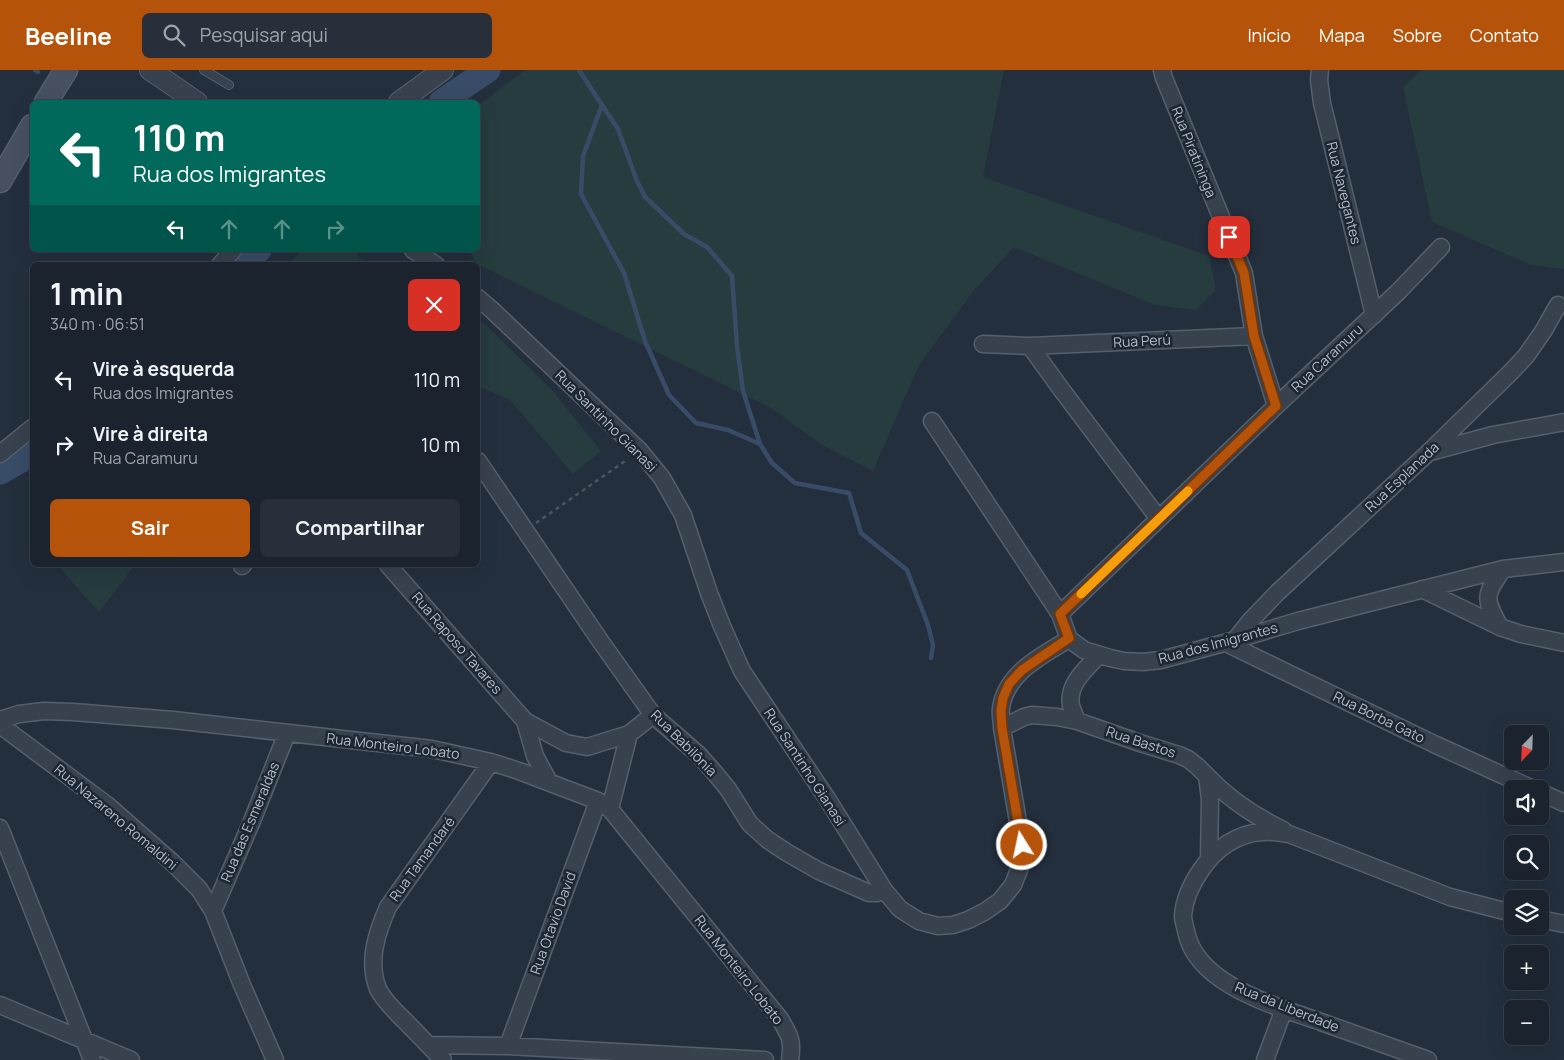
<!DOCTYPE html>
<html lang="pt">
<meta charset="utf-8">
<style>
:root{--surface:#1b232e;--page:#282f3a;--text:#f1f3f6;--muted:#a0a4aa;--line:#39404a;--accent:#b45309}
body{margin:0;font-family:Manrope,sans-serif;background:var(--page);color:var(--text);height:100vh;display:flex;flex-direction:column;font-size:19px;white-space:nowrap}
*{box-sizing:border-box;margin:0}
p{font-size:16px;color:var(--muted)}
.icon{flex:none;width:28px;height:28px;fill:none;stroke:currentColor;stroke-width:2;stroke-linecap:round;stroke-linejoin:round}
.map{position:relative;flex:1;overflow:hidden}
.drawer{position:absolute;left:30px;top:192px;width:450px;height:305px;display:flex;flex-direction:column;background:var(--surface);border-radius:8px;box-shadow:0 5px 20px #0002,0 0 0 1px var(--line)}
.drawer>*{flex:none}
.banner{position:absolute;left:30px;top:30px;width:450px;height:152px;border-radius:8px;box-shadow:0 5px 20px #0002,0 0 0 1px var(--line);background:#00695c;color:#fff;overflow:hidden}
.needle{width:32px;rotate:203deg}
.buttons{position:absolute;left:1504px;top:655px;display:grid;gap:10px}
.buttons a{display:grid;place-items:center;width:45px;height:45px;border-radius:8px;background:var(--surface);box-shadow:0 5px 20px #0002,0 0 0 1px var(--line);font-size:25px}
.pin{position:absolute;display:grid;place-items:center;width:42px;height:42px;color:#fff;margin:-21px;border-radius:10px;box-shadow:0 2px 8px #0006}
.me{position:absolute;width:55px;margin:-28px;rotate:350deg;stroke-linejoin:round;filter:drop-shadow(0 0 4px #0008)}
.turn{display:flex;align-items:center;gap:18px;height:105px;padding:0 20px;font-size:22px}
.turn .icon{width:65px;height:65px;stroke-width:2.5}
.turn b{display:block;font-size:35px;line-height:42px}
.lanes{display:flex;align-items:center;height:48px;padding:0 20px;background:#0003;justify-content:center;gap:25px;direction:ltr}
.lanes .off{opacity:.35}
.round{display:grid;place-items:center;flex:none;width:52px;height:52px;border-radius:8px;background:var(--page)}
.headline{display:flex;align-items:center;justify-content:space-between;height:85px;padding:0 20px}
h1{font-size:30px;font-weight:700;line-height:38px}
.primary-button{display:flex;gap:10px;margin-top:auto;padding:10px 20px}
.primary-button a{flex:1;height:58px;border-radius:8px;background:var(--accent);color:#fff;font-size:20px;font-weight:700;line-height:58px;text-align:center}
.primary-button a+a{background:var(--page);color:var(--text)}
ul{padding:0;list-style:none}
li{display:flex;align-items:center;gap:15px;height:65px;padding:0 20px}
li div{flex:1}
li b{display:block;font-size:19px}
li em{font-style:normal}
header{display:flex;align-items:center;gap:30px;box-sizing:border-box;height:70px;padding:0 25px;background:var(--accent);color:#fff}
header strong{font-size:24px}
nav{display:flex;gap:28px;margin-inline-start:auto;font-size:18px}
.search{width:350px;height:45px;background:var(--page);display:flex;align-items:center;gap:12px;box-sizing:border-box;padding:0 18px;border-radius:8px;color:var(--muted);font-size:19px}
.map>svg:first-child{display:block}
.green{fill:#263c3f}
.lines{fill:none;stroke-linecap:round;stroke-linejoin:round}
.stream{stroke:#394c67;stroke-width:4.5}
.river{stroke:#394c67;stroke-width:25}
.service-casing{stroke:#565f6c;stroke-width:10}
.minor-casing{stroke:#565f6c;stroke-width:19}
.tertiary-casing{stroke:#565f6c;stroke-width:22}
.secondary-casing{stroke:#565f6c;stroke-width:25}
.path{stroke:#44595c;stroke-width:2.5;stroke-dasharray:4 4;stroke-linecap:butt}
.service{stroke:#38414e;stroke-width:8}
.minor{stroke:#38414e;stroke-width:16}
.tertiary{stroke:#38414e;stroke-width:20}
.secondary{stroke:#465061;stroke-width:22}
.route-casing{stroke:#753606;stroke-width:12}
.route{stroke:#b45309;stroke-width:9}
.slow{stroke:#f59e0b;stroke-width:9}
.labels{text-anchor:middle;stroke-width:5;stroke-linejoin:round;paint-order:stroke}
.street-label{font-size:14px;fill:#b4bcc9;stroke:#1d2633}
</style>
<header>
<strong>Beeline</strong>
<div class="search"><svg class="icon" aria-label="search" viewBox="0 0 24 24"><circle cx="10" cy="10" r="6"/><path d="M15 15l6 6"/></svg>Pesquisar aqui</div>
<nav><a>Início</a><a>Mapa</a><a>Sobre</a><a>Contato</a></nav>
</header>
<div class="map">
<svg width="1564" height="990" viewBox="0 0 1564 990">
<rect width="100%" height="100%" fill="#242f3e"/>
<path class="green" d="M525 0H1004L983 107 1209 186 1216 220 1196 240 1155 235 1014 177 975 219 919 295 873 401 822 375 771 338 477 194 469 180H478V36Z
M1421 0H1564V199L1531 195 1432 152 1403 17Z
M312 180H352L368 195H285L302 182Z
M478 251 486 255 552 320 601 381 573 404 510 330 478 316Z
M57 495H135L99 542Z"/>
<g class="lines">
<path class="stream" d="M35 0 38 2
M579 0 602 35 583 86 581 124 624 203 645 271 669 325 696 353 728 360 760 374 772 393 795 413 849 423 861 463 907 500 928 555 933 575 931 588
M602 35 618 59 637 111 645 127 684 164 707 177 732 206 737 276 743 321 760 374"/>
<path class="river" d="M441 32 488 0
M245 195 259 180
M0 402 32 384"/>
<g class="service-casing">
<path id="service" d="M204 0 229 15"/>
</g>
<g class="minor-casing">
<path id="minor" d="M1162 0 1164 8 1244 203 1254 266 1276 336
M1320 0 1319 10 1322 33 1374 245
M413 180 436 195
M220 195 233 180
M478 228 492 240 640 381 662 408 683 445 709 523 722 556 742 601 828 730 884 820 900 839 919 851 938 856 953 855 968 850 984 842 1000 831 1013 815 1020 797 1022 775 1002 658C1002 651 1000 645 1001 638 1006 603 1041 586 1069 569
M983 274 1030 276 1254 266
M1030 276 1061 319 1159 449
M932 351 1060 544 1069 569 1084 580 1110 588 1124 591 1143 592 1161 590 1235 570 1298 551 1503 499 1564 492
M1430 382 1493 365 1564 352
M0 384 32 358
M478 391 601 572 653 645 699 685 714 702 728 719 750 754 768 770 786 782 819 801 869 823H877L884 820
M388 495 525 651 535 686 549 712
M242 496 243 495
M1422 519 1500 557 1521 564 1564 573
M1060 544 1276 336 1398 222 1441 177
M1500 557C1484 528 1484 526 1503 499
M1235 570 1251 550 1277 523 1428 383 1510 303 1526 286 1544 260 1558 235
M1226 573 1434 674 1533 719
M0 650 19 644 44 641 73 642 173 650 432 679 491 692 519 701 598 731 610 739 780 949C790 966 793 970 790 990
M525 651 566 673 587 677 629 664 653 645
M1077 651C1075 646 1073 641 1071 636 1067 614 1086 599 1099 585
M0 655 107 735 173 793 199 819 213 841 242 915 275 990
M1002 658 1024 647 1032 645 1057 647 1077 651 1140 673 1179 685 1188 689 1197 696 1207 706 1210 729 1209 788
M1207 706C1230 730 1254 746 1283 760
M1540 722 1564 733
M610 739 629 664
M0 758 92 990
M213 841 252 751 287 663
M1540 849 1564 854
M0 935 131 990
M429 975 508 976 765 990
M508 976 598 731
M443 990C430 977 418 964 405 951 396 942 384 931 378 919 367 891 377 862 388 837L491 692
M1265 990 1284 939
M1428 990C1392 977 1357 965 1321 952 1276 936 1196 915 1186 861 1185 856 1183 850 1183 846 1184 830 1192 813 1201 800 1215 779 1237 763 1263 762 1271 761 1281 763 1289 764L1450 827 1512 843"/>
</g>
<g class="tertiary-casing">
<path id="tertiary" d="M150 0 197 32
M399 32 443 0"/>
</g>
<g class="secondary-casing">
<path id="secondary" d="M46 32 66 0
M0 111 32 56"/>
</g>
<path class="path" d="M536 453 628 389"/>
<use href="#service" class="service"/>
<use href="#minor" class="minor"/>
<use href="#tertiary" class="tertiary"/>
<use href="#secondary" class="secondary"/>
</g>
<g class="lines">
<g class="route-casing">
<path id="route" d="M1022 775 1002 658 1001 641 1003 628 1009 614 1022 600 1069 568 1060 544 1276 336 1254 266 1244 203 1229 167"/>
</g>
<use href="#route" class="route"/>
<path class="slow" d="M1081 524 1188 421"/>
</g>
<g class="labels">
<g class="street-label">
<text transform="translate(1194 82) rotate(68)" y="5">Rua Piratininga</text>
<text transform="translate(1344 123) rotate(76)" y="5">Rua Navegantes</text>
<text transform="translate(1142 271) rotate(-3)" y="5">Rua Perú</text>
<text transform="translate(1327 288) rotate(-43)" y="5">Rua Caramuru</text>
<text transform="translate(606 351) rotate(45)" y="5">Rua Santinho Gianasi</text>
<text transform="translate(1402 407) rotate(-43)" y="5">Rua Esplanada</text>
<text transform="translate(457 573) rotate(49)" y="5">Rua Raposo Tavares</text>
<text transform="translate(1218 573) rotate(-15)" y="5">Rua dos Imigrantes</text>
<text transform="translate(1379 647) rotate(26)" y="5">Rua Borba Gato</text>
<text transform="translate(1141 672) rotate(18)" y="5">Rua Bastos</text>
<text transform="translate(684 673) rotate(45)" y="5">Rua Babilônia</text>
<text transform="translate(393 676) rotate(7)" y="5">Rua Monteiro Lobato</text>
<text transform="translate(805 697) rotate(57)" y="5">Rua Santinho Gianasi</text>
<text transform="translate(116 747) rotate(40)" y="5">Rua Nazareno Romaldini</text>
<text transform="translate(250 752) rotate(-67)" y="5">Rua das Esmeraldas</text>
<text transform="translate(422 789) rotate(-54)" y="5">Rua Tamandaré</text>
<text transform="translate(553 853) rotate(-70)" y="5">Rua Otavio David</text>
<text transform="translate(739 900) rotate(52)" y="5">Rua Monteiro Lobato</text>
<text transform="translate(1287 937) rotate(22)" y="5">Rua da Liberdade</text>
</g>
</g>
</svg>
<div class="buttons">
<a><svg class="needle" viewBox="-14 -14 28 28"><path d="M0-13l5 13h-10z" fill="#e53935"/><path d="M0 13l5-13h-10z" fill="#a0a4aa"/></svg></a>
<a><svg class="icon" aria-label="sound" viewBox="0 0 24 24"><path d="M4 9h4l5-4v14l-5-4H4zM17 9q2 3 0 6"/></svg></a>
<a><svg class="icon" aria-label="search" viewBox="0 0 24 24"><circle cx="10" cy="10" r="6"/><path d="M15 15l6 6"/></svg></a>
<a><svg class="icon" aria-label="layers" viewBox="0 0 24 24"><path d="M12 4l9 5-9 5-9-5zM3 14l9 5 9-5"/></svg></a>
<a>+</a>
<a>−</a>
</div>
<div class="pin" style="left:1229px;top:167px;background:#d93025"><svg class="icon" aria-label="arrive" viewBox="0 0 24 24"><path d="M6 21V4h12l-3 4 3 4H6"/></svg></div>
<svg class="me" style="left:1022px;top:775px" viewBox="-20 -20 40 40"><circle r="17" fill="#b45309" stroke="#fff" stroke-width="3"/><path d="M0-11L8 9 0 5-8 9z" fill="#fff"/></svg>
<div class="banner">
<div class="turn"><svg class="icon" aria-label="left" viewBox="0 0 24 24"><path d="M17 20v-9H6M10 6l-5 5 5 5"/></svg><div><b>110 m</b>Rua dos Imigrantes</div></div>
<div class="lanes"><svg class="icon" aria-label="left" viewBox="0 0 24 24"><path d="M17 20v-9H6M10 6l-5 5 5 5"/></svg><svg class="icon off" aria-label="ahead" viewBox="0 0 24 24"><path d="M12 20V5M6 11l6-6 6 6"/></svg><svg class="icon off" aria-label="ahead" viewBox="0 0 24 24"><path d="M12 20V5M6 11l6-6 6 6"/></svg><svg class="icon off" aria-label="right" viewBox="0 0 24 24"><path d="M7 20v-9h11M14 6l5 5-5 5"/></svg></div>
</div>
<section class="drawer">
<div class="headline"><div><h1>1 min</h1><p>340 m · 06:51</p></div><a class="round" style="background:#d93025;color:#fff"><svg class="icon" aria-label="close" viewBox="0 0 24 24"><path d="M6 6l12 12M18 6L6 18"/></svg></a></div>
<ul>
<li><svg class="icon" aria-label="left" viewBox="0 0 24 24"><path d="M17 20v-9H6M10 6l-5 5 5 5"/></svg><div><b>Vire à esquerda</b><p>Rua dos Imigrantes</p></div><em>110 m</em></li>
<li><svg class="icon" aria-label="right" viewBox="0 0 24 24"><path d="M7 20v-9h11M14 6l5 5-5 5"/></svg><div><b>Vire à direita</b><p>Rua Caramuru</p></div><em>10 m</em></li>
</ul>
<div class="primary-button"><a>Sair</a><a>Compartilhar</a></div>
</section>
</div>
